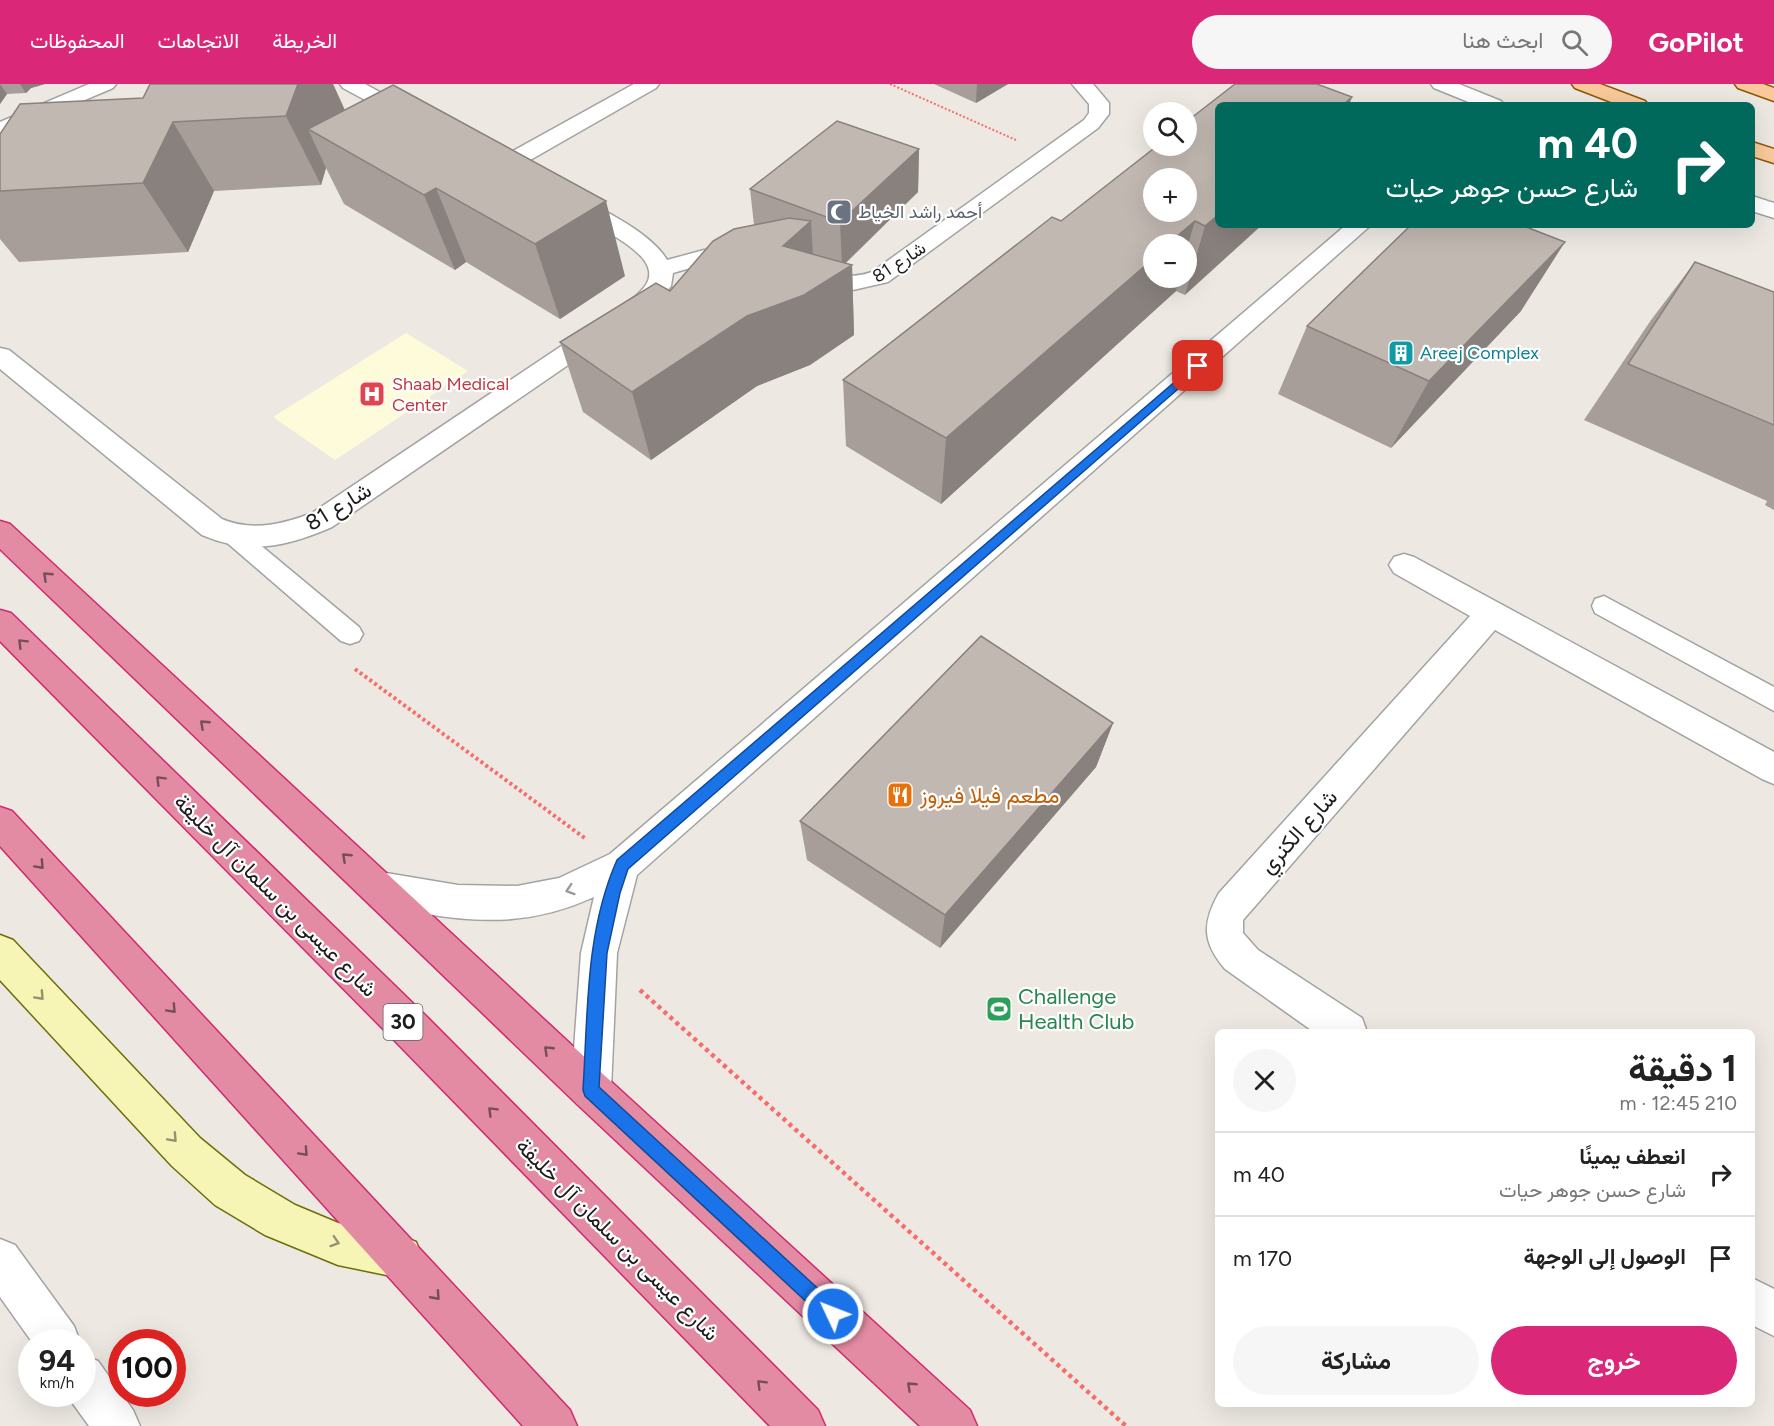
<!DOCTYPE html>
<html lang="ar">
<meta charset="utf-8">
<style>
:root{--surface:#fff;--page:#f6f6f6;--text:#222;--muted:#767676;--line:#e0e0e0;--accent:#db2777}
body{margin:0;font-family:Figtree,Vazirmatn,sans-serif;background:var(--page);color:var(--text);direction:rtl;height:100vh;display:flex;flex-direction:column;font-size:22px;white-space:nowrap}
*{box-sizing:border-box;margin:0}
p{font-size:20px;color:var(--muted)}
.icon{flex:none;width:33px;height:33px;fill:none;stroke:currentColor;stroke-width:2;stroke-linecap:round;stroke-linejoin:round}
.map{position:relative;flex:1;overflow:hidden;direction:ltr}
.sheet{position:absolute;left:1215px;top:945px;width:540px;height:378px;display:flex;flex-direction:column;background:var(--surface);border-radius:9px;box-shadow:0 6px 24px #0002;direction:rtl}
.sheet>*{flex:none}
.hud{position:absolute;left:1215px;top:18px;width:540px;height:126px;border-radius:9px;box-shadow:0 6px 24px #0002;direction:rtl;background:#00695c;color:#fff;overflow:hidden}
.buttons{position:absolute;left:1143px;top:18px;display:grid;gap:12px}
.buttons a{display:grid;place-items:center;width:54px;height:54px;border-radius:50%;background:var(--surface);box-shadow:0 6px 24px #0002;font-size:30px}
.speed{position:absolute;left:18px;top:1245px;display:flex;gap:12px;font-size:30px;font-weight:700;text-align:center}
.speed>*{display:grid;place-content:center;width:78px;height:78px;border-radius:50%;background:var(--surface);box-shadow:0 6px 24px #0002;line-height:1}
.speed small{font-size:15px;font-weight:400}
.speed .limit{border:9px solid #d22;background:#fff;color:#111}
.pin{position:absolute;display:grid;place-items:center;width:51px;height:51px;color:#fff;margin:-26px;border-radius:12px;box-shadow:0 3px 9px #0006}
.me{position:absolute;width:66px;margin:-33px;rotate:313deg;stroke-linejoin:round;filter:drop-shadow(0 0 4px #0008)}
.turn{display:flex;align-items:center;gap:21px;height:126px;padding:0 18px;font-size:27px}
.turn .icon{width:78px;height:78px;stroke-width:2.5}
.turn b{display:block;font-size:42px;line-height:51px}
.round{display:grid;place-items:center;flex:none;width:63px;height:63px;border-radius:32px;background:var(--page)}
.head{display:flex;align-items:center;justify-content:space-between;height:102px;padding:0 18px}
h1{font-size:36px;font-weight:700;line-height:45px}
.primary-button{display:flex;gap:12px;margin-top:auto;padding:12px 18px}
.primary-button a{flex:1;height:69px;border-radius:36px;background:var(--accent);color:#fff;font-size:24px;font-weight:700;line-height:69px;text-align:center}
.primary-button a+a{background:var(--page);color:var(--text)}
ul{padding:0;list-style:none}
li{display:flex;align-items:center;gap:18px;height:84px;padding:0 18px;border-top:2px solid var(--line)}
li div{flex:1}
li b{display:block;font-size:22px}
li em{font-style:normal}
header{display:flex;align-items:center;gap:36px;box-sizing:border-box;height:84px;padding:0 30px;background:var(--accent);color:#fff}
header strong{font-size:28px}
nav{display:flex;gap:33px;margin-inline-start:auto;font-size:21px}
.search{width:420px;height:54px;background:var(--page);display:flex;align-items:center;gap:15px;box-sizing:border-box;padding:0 21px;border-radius:33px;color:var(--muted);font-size:22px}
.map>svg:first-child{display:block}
.education{fill:#fefbda}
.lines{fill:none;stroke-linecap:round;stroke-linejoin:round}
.lane-casing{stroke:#a3a3a3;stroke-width:3}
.street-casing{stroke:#a3a3a3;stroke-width:3}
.secondary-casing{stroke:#6c6f07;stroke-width:3}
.primary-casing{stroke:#905604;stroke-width:3}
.highway-casing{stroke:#d22870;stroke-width:3}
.path-far2{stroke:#f66e6b;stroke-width:2;stroke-dasharray:2 2;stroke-linecap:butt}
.path-far1{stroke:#f66e6b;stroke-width:4;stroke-dasharray:3 3;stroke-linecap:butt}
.path{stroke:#f66e6b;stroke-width:4.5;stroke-dasharray:4 4;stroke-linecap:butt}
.lane{fill:#fff;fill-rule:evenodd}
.street{fill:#fff;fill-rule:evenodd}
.secondary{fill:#f7f5b6;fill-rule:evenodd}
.primary{fill:#f9c99b;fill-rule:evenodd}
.highway{fill:#e38ba3;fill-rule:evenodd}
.wall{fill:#a79e99;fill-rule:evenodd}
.shaded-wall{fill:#88817d}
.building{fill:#c2b8b2;stroke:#88817d;stroke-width:1.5;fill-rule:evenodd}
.oneway{stroke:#764e59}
.oneway2{stroke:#999}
.oneway3{stroke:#949371}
.route{fill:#1a73e8;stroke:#114b97;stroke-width:1.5}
.labels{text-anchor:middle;stroke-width:4.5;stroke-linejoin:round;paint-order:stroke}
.far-worship-label{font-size:18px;fill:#5b616d;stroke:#fff;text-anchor:start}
.far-street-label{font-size:18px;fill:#1c1c1c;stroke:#fff}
.far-culture-label{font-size:18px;fill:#0d838f;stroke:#fff;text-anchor:start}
.far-health-label{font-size:18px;fill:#be3a42;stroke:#fff;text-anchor:start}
.shield{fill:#fff;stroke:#606060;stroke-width:1.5}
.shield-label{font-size:21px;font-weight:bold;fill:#1c1c1c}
.street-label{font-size:22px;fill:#1c1c1c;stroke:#fff}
.food-label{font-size:22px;fill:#c56008;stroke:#fff;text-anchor:start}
.leisure-label{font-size:22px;fill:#27864d;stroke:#fff;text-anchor:start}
</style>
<header>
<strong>GoPilot</strong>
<div class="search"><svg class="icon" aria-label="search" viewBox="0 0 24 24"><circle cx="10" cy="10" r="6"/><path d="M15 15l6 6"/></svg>ابحث هنا</div>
<nav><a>الخريطة</a><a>الاتجاهات</a><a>المحفوظات</a></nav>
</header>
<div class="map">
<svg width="1774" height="1342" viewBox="0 0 1774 1342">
<rect width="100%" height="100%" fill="#ede9e2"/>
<path class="education" d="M406 249 468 287 335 376 273 333Z"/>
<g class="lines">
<g class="lane-casing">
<path id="lane" d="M233 442 241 445 359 543 363 550 359 557 350 560 341 557 225 457 221 451 225 445Z
M1604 512 1774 603V627L1595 529 1592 522 1595 515Z"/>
</g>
<g class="street-casing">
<path id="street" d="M89 0H116L113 4 0 52V38Z
M340 0H365L420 30 423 34 420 38 413 40 406 38 343 4Z
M634 0H659L656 4 511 87 503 88 495 87 492 82 495 77Z
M1072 0H1093L1109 19V30L1098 44 888 198 844 208 799 204 795 199 799 194C822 188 846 197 872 188L1084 36 1089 29V20Z
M1431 0H1459L1501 17 1504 21H1476L1434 4Z
M1752 112 1774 119V134L1752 127Z
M574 115C601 122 653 151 667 176L704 166 749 176 753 181 749 186 741 188 704 180 673 189 671 202 654 222 332 443C286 463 249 471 202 451L0 285V264L9 266 222 435C252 448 284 440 312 429L636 212C643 205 651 198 649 187 646 163 586 137 566 127L563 122 566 117Z
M1346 141H1371L637 791 617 869 611 1006 605 1020 591 1026 577 1020 571 1006 581 869 594 813C537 839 488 840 426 830 406 827 386 824 367 817L362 805 367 793 380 788 458 801 517 802 559 794 610 770Z
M1404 470 1414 473 1774 668V700L1762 695 1495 546 1243 836V849L1258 866 1362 934 1367 948H1314L1225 885C1202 858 1202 839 1219 809L1470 532 1394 489 1389 481 1394 473Z
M0 1155 15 1161 74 1242 80 1258H32L0 1213Z
M1752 1194 1774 1205V1252L1752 1241Z
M82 1271 98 1277 133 1326 140 1342H89L66 1310H82Z"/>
</g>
<g class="secondary-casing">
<path id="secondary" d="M0 851 13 856 200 1054 245 1091 295 1121 338 1139 401 1152 416 1158 422 1173 416 1188 401 1194 338 1181 265 1151 215 1121 172 1082 0 896Z"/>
</g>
<g class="primary-casing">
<path id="primary" d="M1572 0H1600L1645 17 1648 21H1619L1575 4Z
M1735 0H1763L1774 4V17L1738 4Z
M1752 58 1774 65V79L1752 72Z"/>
</g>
<g class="highway-casing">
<path id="highway" d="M0 437 10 440 605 992 970 1326 977 1342H920L577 1020 0 465Z
M0 526 11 529 425 931 818 1326 825 1342H770L397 959 0 557Z
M0 723 12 727 570 1326 577 1342H523L0 762Z"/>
</g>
<path class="path-far2" d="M890 0 1016 56"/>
<path class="path-far1" d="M355 585 586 755"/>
<path class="path" d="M640 906 1126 1342"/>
<use href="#lane" class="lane"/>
<use href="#street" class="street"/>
<use href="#secondary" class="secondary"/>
<use href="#primary" class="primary"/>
<use href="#highway" class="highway"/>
</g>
<path class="wall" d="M0 0H45L31 4 26 9 7 10 0 20Z
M333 0 345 26 625 192 560 235 466 178 455 186 344 120 326 84 321 101 214 107 188 168 19 178 0 155V50L143 14Z
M934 0H1008L976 19Z
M1352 13 1218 141 1185 211 1176 207 941 420 846 362 843 296 1061 137ZM1186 160V194H1154Z
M919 65 918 108 846 179 852 181 854 251 810 281 757 302 651 376 583 328 560 258 670 207 754 141 750 105Z
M1695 178 1774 208V426L1765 421 1767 417 1584 336 1651 236Z
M1521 227 1391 364 1278 310 1307 242Z
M1113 639 1096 683 940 864 807 776 800 737Z"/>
<path class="shaded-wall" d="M0 0 7 10 0 20Z
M20 0H45L31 4 26 9Z
M298 0H333L345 27 308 45 326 84 321 101 286 32Z
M977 0H1008L976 19Z
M1352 13 1349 21H1343Z
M173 38 214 107 188 168 143 99Z
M919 65 918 108 842 182 840 138Z
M436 104 466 178 455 186 424 111Z
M606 117 625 192 560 235 535 160Z
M1218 131V141H1262L1185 211 1205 142Z
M811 137 815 204 852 181 854 251 810 281 757 302 651 376 632 308 783 162Z
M1195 137 1186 167V160H1168Z
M1565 158 1521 227 1391 364 1429 297Z
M1154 174V194H1179L1176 207 941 420 946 354Z
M1113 639 1096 683 940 864 945 831Z"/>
<path class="building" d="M150 0H298L286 32 173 38 143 99 0 107V50L20 20 143 14Z
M1235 0H1317L1352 13 1343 21H1218V131L1205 142 1195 137 1168 160H1154V174L946 354 843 296 1052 133 1061 137 1157 62H1186V38ZM1154 94H1186V128H1154Z
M393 1 606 117 535 160 436 104 424 111 308 45Z
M837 37 919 65 840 138 750 105Z
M789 134 811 137 783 162 852 181 804 211 747 232 632 308 560 258 656 199 670 207 713 157 734 145Z
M1411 141H1521L1565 158 1429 297 1307 242Z
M1695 178 1774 208V341L1628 280Z
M981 552 1113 639 945 831 800 737Z"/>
<defs><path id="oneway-chevron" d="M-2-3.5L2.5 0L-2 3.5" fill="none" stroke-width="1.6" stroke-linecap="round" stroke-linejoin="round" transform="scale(1.5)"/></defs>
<g class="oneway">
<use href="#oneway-chevron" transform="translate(47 492) rotate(-137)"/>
<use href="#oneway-chevron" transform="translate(22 559) rotate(-135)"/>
<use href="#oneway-chevron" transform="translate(204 640) rotate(-137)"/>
<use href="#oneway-chevron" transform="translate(160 696) rotate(-135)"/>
<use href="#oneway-chevron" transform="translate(346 773) rotate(-137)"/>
<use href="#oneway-chevron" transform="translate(40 781) rotate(47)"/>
<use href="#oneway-chevron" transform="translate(172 925) rotate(47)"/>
<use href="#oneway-chevron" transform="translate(548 966) rotate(-136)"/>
<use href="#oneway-chevron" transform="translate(492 1027) rotate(-135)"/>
<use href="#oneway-chevron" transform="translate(304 1068) rotate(47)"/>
<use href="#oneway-chevron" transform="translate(436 1212) rotate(48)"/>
<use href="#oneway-chevron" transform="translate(761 1300) rotate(-135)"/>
<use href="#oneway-chevron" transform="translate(911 1302) rotate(-137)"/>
</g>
<use class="oneway2" href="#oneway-chevron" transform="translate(570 806) rotate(162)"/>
<g class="oneway3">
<use href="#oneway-chevron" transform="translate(40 912) rotate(47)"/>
<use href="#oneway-chevron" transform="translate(173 1054) rotate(47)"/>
<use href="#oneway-chevron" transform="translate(335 1158) rotate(18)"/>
</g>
<path class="route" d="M1198 278 1204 282 1202 284 628 785 620 809 607 869 599 1003 839 1224 842 1230 839 1236 833 1239 826 1236 585 1012 583 1006C588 930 585 848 617 776Z"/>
<defs>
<g id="mosque-square" transform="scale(1.35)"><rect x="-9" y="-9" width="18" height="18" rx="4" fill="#6b7280" stroke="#fff"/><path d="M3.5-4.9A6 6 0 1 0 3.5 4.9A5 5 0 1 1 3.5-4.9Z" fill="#fff"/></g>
<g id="building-square" transform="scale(1.35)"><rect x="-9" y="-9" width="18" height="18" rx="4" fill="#0f9aa8" stroke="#fff"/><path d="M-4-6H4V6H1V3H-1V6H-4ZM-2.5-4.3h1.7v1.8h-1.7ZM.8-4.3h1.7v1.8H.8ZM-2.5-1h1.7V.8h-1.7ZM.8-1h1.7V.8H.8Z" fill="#fff"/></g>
<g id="hospital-square" transform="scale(1.35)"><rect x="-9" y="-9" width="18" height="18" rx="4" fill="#e0444e" stroke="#fff"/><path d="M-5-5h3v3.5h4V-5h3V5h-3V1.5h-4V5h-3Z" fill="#fff"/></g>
<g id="restaurant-square" transform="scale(1.35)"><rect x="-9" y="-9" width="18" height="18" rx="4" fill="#e8710a" stroke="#fff"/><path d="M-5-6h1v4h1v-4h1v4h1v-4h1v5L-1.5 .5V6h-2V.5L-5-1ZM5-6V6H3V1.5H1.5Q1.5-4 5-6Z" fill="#fff"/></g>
<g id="stadium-square" transform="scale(1.35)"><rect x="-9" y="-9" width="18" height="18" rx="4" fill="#2e9e5b" stroke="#fff"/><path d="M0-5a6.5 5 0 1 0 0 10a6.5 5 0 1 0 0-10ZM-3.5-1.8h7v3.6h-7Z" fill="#fff"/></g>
</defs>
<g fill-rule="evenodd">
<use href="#mosque-square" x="839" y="128"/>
<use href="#building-square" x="1401" y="269"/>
<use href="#hospital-square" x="372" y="310"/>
<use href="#restaurant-square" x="900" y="711"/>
<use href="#stadium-square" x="999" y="925"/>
</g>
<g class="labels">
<g class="far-worship-label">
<text x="858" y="134">أحمد راشد الخياط</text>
</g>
<g class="far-street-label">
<text transform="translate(899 178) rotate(-33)" y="6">شارع 81</text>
</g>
<g class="far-culture-label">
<text x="1420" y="275">Areej Complex</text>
</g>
<g class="far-health-label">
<text x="392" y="306">Shaab Medical<tspan x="392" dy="21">Center</tspan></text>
</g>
<rect class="shield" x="383.5" y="920" width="39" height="36" rx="4.5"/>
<g class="shield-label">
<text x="403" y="945">30</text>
</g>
<g class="street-label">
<text transform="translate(338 422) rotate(-31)" y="8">شارع 81</text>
<text transform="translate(1298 747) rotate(-48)" y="8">شارع الكنري</text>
<text transform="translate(276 811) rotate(45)" y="8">شارع عيسى بن سلمان آل خليفة</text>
<text transform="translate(618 1155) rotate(45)" y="8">شارع عيسى بن سلمان آل خليفة</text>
</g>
<g class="food-label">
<text x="920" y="719">مطعم فيلا فيروز</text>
</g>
<g class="leisure-label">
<text x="1018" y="920">Challenge<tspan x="1018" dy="25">Health Club</tspan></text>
</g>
</g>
</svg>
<div class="buttons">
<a><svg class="icon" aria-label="search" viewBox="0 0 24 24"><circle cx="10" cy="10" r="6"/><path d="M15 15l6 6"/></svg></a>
<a>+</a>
<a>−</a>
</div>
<div class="speed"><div>94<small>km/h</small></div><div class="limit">100</div></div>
<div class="pin" style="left:1198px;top:282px;background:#d93025"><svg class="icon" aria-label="arrive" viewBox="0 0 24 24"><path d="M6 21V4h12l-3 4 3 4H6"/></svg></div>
<svg class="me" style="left:833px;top:1230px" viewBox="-20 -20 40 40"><circle r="17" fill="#1a73e8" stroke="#fff" stroke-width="3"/><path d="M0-11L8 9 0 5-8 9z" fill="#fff"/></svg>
<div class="hud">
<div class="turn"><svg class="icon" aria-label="right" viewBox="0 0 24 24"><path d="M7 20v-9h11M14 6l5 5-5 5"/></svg><div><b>40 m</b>شارع حسن جوهر حيات</div></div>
</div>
<section class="sheet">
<div class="head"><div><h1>1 دقيقة</h1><p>210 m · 12:45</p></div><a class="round"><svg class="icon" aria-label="close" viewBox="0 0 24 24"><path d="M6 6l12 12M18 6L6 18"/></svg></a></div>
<ul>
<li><svg class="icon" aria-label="right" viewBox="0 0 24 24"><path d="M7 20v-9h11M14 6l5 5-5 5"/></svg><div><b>انعطف يمينًا</b><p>شارع حسن جوهر حيات</p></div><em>40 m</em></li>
<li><svg class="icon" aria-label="arrive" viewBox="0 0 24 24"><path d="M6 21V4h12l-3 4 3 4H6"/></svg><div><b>الوصول إلى الوجهة</b></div><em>170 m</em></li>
</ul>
<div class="primary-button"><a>خروج</a><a>مشاركة</a></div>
</section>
</div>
